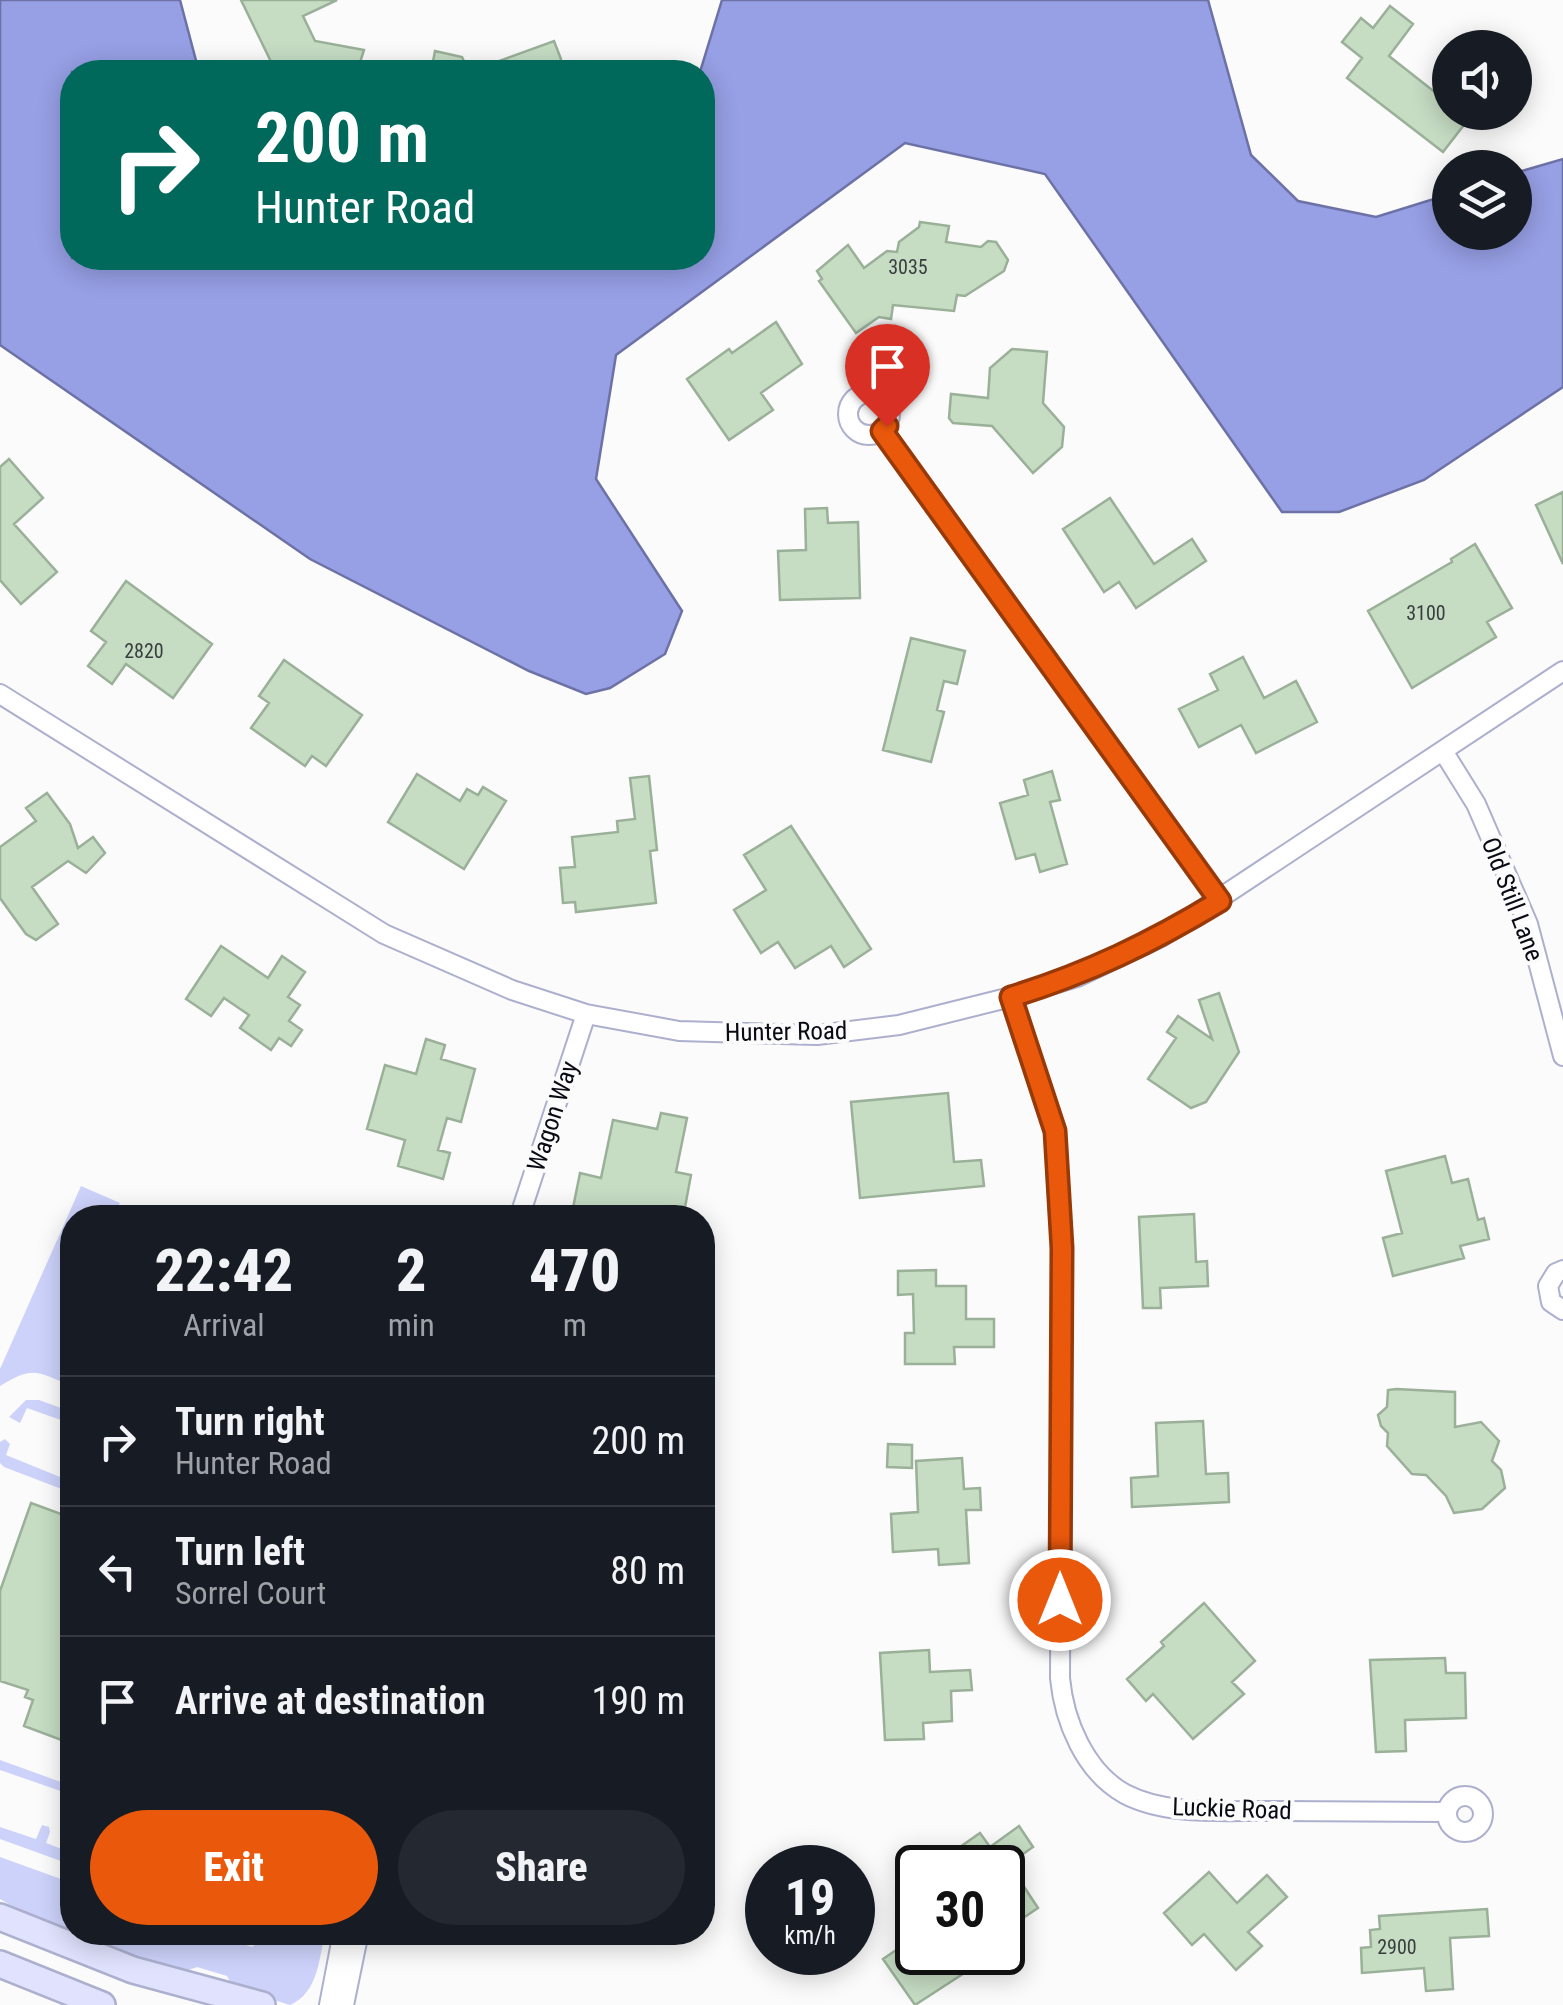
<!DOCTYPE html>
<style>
:root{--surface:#171b24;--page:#242831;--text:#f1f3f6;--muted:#9ea1a6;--line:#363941;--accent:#ea580c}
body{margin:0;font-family:"Roboto Condensed",sans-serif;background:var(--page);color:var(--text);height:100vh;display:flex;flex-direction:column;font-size:38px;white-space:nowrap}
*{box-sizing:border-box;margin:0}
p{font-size:32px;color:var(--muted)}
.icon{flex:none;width:55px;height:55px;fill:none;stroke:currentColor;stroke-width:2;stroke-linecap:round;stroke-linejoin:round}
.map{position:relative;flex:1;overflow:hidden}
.side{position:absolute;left:60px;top:1205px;width:655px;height:740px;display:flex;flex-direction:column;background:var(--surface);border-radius:40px;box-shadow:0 5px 25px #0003}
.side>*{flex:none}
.hud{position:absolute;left:60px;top:60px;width:655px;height:210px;border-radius:40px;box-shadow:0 5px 25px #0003;background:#00695c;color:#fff;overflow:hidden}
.fabs{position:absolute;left:1432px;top:30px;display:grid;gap:20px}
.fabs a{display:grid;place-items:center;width:100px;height:100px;border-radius:50%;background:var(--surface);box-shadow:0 5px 25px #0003;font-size:50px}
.speed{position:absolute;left:745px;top:1845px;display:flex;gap:20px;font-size:50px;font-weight:700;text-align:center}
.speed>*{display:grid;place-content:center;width:130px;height:130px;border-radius:50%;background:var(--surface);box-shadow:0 5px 25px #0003;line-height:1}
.speed small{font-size:25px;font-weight:400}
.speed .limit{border:5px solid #111;border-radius:15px;background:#fff;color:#111}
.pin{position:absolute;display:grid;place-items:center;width:85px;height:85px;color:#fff;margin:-102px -42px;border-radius:50% 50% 50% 0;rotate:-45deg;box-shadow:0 0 10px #0007}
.pin .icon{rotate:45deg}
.me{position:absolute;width:110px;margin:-55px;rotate:0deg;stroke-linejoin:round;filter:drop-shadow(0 0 8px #0008)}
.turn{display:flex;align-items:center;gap:35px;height:210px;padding:0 30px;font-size:45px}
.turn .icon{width:130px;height:130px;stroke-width:2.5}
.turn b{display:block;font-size:70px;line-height:85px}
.eta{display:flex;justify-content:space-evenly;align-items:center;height:170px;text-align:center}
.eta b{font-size:60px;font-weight:800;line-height:70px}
.action{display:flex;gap:20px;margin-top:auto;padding:20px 30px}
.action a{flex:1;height:115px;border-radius:60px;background:var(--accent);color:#fff;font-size:40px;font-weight:800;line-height:115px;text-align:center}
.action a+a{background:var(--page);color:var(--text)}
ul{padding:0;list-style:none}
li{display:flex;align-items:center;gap:30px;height:130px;padding:0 30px;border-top:2px solid var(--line)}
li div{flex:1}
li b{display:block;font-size:38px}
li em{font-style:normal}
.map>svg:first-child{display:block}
.green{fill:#cdd2fb}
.water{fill:#979fe5;stroke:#6c72a6;stroke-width:2.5}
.building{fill:#c6dcc3;stroke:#9ab098;stroke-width:2.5}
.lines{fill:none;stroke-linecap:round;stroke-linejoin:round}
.street-casing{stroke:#acb0ce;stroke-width:22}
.secondary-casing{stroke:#acb0ce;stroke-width:30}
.street{stroke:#fff;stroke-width:18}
.secondary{stroke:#e1e3fe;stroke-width:25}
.route-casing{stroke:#983908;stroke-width:25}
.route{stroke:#ea580c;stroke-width:18}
.labels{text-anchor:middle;stroke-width:8;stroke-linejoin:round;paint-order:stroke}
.number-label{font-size:20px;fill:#383e40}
.street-label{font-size:25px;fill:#090a14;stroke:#fbfbfb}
</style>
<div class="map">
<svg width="1563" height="2005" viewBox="0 0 1563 2005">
<rect width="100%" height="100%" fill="#fbfbfb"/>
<path class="green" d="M81 1186 120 1203 112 1217 72 1218V1386C37 1372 34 1365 0 1386V1369Z
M26 1400H39L72 1412V1424L27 1408 20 1423 9 1417Z
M5 1439 10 1444 6 1455 65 1479 72 1466V1493L4 1467 0 1463V1442Z
M0 1760 72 1786V1795L0 1770Z
M42 1825 49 1827 50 1832 46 1843 72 1853V1865L0 1839V1827L36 1839Z
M0 1857 72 1883V1932L211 1933 252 1947 271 1933H325C319 1959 318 1993 290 2005L233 1987 227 1976 197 1967 177 1974 56 1931 0 1899Z"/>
<path class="water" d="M0 0H180L199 72H72V258H702V72H700L722 0H1208L1251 155 1298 201 1376 217 1450 194V232H1515V173L1563 159V387L1424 480 1339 512H1282L1045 174 905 143 616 355 596 479 682 611 665 654 610 688 586 694 529 671 310 559 0 345Z"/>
<path class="building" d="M241 0H337L303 16 315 41 364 50 357 72H276Z
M1390 6 1413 24 1389 56 1450 104V112H1474L1443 152 1347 78 1362 58 1342 42 1361 18 1373 28Z
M554 41 561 59 558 72H469Z
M435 51 462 57 469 72H431Z
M920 222 949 226 946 242 981 247 988 241 996 242 1008 260 1004 271 965 296 957 295 954 311 893 305 891 319 879 317 856 333 819 281 822 279 817 271 848 245 864 268 887 251 897 252 899 242 919 227Z
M776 322 802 364 761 393 773 410 729 440 687 379 729 349 732 353Z
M1012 349 1047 352 1043 403 1064 427 1062 447 1033 473 992 426 953 423 949 418 951 394 988 398 990 368Z
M9 459 43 498 14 524 57 572 21 604 0 580V467Z
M1563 492V564L1536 505Z
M1110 498 1154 564 1192 539 1206 561 1136 608 1119 582 1104 592 1063 529Z
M827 508 828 523 858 522 860 598 780 600 778 551 806 550 805 509Z
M1475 544 1512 608 1487 622 1496 637 1412 688 1368 611 1452 562 1451 559Z
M126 581 212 644 173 698 126 664 112 684 88 666 106 642 91 631Z
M911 638 965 651 957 684 944 681 937 710 944 712 931 762 883 750Z
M1243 657 1264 698 1296 681 1317 722 1256 753 1241 725 1199 747 1179 709 1218 690 1210 674Z
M284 660 362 715 326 766 312 756 305 766 251 728 269 703 259 696Z
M1052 771 1060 800 1050 802 1067 864 1040 872 1035 854 1016 859 1000 803 1028 795 1024 780Z
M417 774 460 801 467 789 478 795 483 787 506 801 464 869 388 822Z
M649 776 657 850 650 851 656 903 576 912 575 902 563 903 560 868 575 867 572 837 618 832 617 821 635 819 630 778Z
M47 793 70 824 78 848 93 837 105 853 86 873 68 861 32 887 58 924 36 940 26 934 0 898V847L36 821 26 808Z
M791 826 871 949 844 967 831 946 795 968 778 942 761 953 734 910 766 890 744 855Z
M221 946 268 978 282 956 305 972 288 997 300 1005 289 1021 302 1030 291 1046 279 1038 271 1050 240 1028 249 1015 224 998 211 1016 186 999Z
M1219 993 1239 1052 1206 1102 1191 1108 1148 1079 1176 1038 1167 1032 1178 1016 1212 1039 1199 1000Z
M426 1039 445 1045 441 1059 475 1069 461 1122 447 1118 438 1150 450 1153 443 1179 398 1166 405 1140 367 1129 385 1065 416 1074Z
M948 1093 954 1162 981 1160 984 1186 860 1198 851 1102Z
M661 1113 687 1118 676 1172 691 1175 683 1218H571L580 1173 601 1178 613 1120 657 1129Z
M1445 1156 1452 1183 1468 1179 1478 1220 1484 1218 1489 1239 1460 1246 1464 1258 1393 1276 1383 1238 1402 1233 1386 1171Z
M1194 1214 1196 1262 1207 1261 1208 1286 1160 1288 1161 1308H1143L1139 1217Z
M936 1270V1286H966V1319H994V1347H954L955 1364H905V1333H914L913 1294 898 1295V1271Z
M1396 1389 1455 1392V1427L1481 1422 1499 1441 1492 1461 1501 1470 1505 1488 1482 1509 1454 1513 1446 1496 1426 1475 1412 1474 1387 1446 1388 1433 1381 1426 1378 1415 1387 1407 1388 1390Z
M1203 1421 1206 1474 1228 1473 1229 1502 1132 1507 1131 1478 1158 1476 1156 1423Z
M888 1444 912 1445V1468L887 1467Z
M962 1458 964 1489 980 1488 981 1510H966L969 1563 939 1565 938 1549 893 1552 891 1514 918 1512 916 1461Z
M31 1503 72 1518V1744L24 1726 33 1700 25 1697 28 1690 0 1681V1591Z
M1204 1603 1255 1661 1232 1682 1244 1694 1193 1739 1153 1694 1146 1701 1127 1679 1164 1646 1161 1642Z
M929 1650 930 1672 970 1670 972 1690 951 1691 952 1721 923 1723 924 1739 885 1740 880 1653Z
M1445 1658 1446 1673H1465L1466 1718 1405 1720 1406 1751 1376 1752 1370 1660Z
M1019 1826 1033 1847 1009 1864 1038 1908 1002 1932V1868H930L980 1833 990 1847Z
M1209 1872 1237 1903 1267 1875 1287 1897 1248 1932 1262 1946 1236 1970 1204 1934 1192 1945 1164 1913Z
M1487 1909 1489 1936 1450 1938 1453 1989 1426 1991 1424 1968 1362 1973 1361 1948 1371 1947 1370 1930 1380 1929 1379 1916Z
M918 1935V1952H957L969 1970 915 2005 883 1959Z"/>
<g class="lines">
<g class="street-casing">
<path id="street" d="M848 414a21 21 0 1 1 42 0a21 21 0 1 1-42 0Z
M882 431 1219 901
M0 694 384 934 512 990 586 1014 679 1031 817 1035 899 1025 1011 997 1077 977 1161 937 1563 671
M1443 751 1476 804 1528 924 1563 1056
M1011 997 1055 1131 1062 1248 1060 1678C1064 1721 1085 1772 1125 1794 1169 1817 1229 1810 1277 1811 1334 1811 1391 1812 1447 1812
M519 1218 586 1014
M1563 1270 1556 1273 1548 1286 1551 1302 1563 1310
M1447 1814a18 18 0 1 1 36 0a18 18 0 1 1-36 0Z
M329 2005 343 1932
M344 2005 359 1932"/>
</g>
<g class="secondary-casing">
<path id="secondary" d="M0 1917 133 1970 262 2005
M0 1964 102 2005"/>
</g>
<use href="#street" class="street"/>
<use href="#secondary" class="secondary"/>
</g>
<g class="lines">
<g class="route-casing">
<path id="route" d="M887 426 882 431 1220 901C1151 943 1088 973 1011 997L1055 1131 1062 1248 1060 1600"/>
</g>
<use href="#route" class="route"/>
</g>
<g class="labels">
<g class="number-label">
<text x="908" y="274">3035</text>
<text x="1426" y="620">3100</text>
<text x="144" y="658">2820</text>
<text x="1397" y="1954">2900</text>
</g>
<g class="street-label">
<text transform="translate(1513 899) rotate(69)" y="9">Old Still Lane</text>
<text transform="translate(786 1031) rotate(-1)" y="9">Hunter Road</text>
<text transform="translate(552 1116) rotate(-72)" y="9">Wagon Way</text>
<text transform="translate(1232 1808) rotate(2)" y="9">Luckie Road</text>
</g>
</g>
</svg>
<div class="fabs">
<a><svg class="icon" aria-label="sound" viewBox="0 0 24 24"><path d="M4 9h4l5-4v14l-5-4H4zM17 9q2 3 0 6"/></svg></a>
<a><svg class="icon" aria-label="layers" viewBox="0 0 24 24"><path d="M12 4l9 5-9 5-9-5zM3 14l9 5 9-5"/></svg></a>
</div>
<div class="speed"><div>19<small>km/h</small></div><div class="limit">30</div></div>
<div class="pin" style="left:887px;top:426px;background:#d93025"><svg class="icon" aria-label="arrive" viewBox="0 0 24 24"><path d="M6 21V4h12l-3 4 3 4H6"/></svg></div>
<svg class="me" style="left:1060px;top:1600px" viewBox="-20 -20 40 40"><circle r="17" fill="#ea580c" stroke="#fff" stroke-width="3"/><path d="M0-11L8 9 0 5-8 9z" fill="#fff"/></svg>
<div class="hud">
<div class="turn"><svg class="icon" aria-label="right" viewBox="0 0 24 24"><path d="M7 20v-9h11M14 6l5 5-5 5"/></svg><div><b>200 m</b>Hunter Road</div></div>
</div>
<section class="side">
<div class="eta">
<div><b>22:42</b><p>Arrival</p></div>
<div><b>2</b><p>min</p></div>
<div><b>470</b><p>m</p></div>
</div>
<ul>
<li><svg class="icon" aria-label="right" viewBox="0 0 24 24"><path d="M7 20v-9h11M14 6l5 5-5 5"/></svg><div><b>Turn right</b><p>Hunter Road</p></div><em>200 m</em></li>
<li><svg class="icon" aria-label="left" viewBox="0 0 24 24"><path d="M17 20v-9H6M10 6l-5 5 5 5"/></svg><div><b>Turn left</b><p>Sorrel Court</p></div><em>80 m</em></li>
<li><svg class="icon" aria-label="arrive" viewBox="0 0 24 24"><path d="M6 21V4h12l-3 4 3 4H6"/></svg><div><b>Arrive at destination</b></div><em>190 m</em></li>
</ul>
<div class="action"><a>Exit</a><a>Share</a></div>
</section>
</div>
